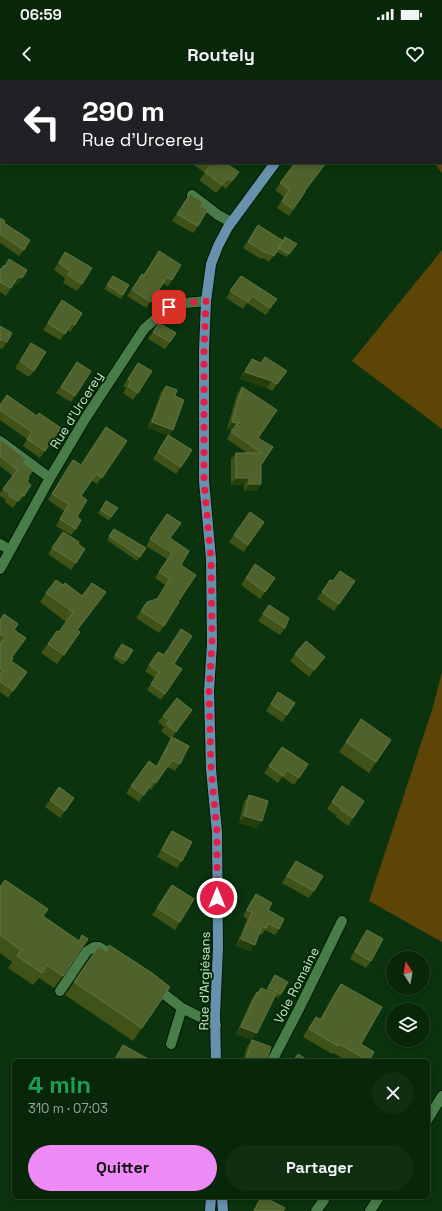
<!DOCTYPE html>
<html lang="fr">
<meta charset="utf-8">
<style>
:root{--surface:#08260a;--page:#112e13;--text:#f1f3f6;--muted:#98a59c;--line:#29432b;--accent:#ef8bf6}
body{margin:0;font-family:"Space Grotesk",sans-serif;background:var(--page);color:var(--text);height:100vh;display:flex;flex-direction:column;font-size:15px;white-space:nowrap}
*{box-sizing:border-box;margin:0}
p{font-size:13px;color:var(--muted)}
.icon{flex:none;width:22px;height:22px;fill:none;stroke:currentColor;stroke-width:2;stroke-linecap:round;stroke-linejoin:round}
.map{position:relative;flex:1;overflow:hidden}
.details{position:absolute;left:12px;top:979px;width:418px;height:140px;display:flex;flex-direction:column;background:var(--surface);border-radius:6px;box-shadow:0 2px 6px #0003,0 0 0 1px var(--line)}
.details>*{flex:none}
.top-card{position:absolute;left:0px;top:0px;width:442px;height:84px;box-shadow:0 2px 6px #0003,0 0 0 1px var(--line);background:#202124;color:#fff;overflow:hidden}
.needle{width:26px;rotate:349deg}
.tools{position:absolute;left:386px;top:871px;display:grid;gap:8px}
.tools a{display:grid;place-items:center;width:44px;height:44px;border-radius:50%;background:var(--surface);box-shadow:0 2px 6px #0003,0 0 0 1px var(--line);font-size:20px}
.pin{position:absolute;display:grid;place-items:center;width:34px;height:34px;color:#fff;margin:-17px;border-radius:8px;box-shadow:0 2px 6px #0006}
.me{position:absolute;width:44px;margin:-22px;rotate:0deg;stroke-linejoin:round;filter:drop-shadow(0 0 3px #0008)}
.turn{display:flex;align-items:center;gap:14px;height:84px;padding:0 16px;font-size:18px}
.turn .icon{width:52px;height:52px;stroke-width:2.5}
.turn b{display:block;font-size:28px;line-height:34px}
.round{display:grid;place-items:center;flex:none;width:42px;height:42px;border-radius:21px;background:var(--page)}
.summary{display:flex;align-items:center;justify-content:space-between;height:68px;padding:0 16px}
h1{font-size:24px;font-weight:800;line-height:30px;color:#1e9e55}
.button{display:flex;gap:8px;margin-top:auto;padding:8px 16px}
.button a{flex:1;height:46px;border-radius:24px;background:var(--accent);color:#111;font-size:16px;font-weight:800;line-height:46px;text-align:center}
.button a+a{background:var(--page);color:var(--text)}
.status{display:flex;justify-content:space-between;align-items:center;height:28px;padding:0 20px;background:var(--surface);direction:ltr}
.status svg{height:11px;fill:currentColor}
header{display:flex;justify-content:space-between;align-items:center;height:52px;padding:0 16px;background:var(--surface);font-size:18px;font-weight:800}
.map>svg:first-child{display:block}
.green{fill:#5d4507}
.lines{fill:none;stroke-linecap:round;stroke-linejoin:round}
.minor-casing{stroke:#001902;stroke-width:12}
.major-casing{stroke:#001902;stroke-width:12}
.minor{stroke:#487d4a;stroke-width:10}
.major{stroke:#6792ae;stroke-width:10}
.wall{fill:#405218}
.shaded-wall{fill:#243f0c}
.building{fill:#4f622b;stroke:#627744}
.route{stroke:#e11d48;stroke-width:7;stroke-dasharray:0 12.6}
.labels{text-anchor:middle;stroke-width:4;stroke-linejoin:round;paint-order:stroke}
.street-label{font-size:13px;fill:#cae6c9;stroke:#002904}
</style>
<div class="status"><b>06:59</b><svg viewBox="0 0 49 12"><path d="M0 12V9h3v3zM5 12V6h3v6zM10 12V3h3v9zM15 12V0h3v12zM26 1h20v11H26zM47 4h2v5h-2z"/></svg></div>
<header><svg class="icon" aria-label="back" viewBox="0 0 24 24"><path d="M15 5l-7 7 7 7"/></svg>Routely<svg class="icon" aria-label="heart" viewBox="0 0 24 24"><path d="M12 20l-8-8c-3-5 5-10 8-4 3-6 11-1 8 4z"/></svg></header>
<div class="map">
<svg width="442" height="1131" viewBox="0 0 442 1131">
<rect width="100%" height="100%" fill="#0a330e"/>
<path class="green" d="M400 0H442V93L434 83H441V1Z
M442 170V349L352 281Z
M442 592V862L369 821 433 627Z"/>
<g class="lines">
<g class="minor-casing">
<path id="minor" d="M296 0 297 1
M395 0V1
M192 115 218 135 231 142
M0 361 50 398
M0 464 10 470
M0 489 50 398 85 339 144 249 169 227 186 223 206 221
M155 907 182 928 216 945
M60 911 87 871 94 867H99L116 878
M171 964 182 928
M272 981 300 927 342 841
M428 1039 442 1016
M316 1131 324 1120
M370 1131 379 1117"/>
</g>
<g class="major-casing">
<path id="major" d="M338 1 339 0
M216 981 215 935 218 868 217 752 211 689 209 611 212 564 211 479 204 401V271L206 221 211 184 218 166 228 147 275 83
M222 1117 223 1131
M210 1131 211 1117"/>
</g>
<use href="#minor" class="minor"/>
<use href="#major" class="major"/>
</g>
<path class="wall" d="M248 0H285L284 1H249Z
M305 0H312L311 1H306Z
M191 83H225L239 92 226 109 222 106 216 113 199 100 205 93Z
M295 83 321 90 305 112 289 136 277 128 284 117 275 110Z
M190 114 201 126 198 146 193 153 172 141Z
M0 138 4 143 24 170 19 176 0 163Z
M258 145 283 160 285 157 297 164 287 177 277 172 278 170 269 182 263 178 261 179 243 168Z
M159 171 172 200 168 206 162 203 146 228 127 216 142 194 143 195Z
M65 172 82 204 77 211 63 203 65 198 54 190 60 179Z
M4 185 23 197 18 204 13 205 6 216 0 212V190Z
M113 196 123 215 121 219 104 209Z
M241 196 272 226 266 235 247 223 243 229 226 218Z
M62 220 75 245 70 252 67 250 60 260 43 250Z
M159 243 170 262 165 269 148 259Z
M0 246 7 262 2 269 0 268Z
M31 263 34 291 29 297 15 288Z
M265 277 287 291 272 311 267 308 240 299 247 286 252 279 261 283Z
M77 282 75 316 71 322 56 313Z
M138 283V313L133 320 123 313 126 308 123 306Z
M166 306 175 316 169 356 181 387 176 394 153 379 168 355 148 348 161 312Z
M242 307 258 358 273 367 261 385V404L257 411H244V405H231V379L236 373H247L227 359 232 350 227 349 237 314Z
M0 324 37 336 61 348 40 378 23 366 27 359 0 340Z
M0 359 24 383 28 397 24 416 19 422 18 421 13 428 5 422 6 420 0 416V413L13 396 0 386Z
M127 361 97 404 91 400 81 416 77 437 76 449 71 455 56 446 64 431 48 420 73 380 81 385Z
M106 421 118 428 109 441 98 433Z
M250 432 248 465 244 472 229 462Z
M167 434 170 458 181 485 178 522 164 546 159 553 136 538 147 522 157 519 165 505 155 498 167 479 146 466Z
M114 449 146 468 137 481 107 460Z
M63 452 78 464 76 483 71 490 48 474Z
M255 484 275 498 260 519 241 505Z
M330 500 333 501H355L334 531 317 519Z
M63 505 82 516 106 512 77 550 80 552 57 584 41 573 57 551 59 552 66 542 40 522 46 513Z
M269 525 285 548 280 555 258 541Z
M0 540 14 550 11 581 27 592 8 618 0 612Z
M122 564 126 581 123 585 113 578Z
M158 572 182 589 161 620 147 610 155 598 145 591Z
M295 574 320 584 309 597 290 581Z
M278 612 287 635 282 642 266 631Z
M192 630 171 659 161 651 164 647 158 642 163 636Z
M361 639 391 660 369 693 339 672Z
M172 657 180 684 175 691 167 687 151 710 148 708 139 722 126 713 149 681 156 686 168 664Z
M282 667 308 684 294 705 282 697 278 703 264 693Z
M342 706 353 738 348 746 335 736 336 735 327 729Z
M59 707 74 718 60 738 45 727Z
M249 715 257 748 239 743 244 722Z
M172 751 182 781 177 788 157 777 167 758Z
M296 781 314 811 309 818 282 803 291 788Z
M172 805 180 842 175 850 152 835Z
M0 807 43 836 63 896 54 908 39 898 33 905 8 888 12 882 0 873Z
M256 814 268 830 279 849 275 855 265 850 262 855 259 854 250 871 236 866 247 839 243 836 251 821Z
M367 850 371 881 366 888 350 879 362 857Z
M99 866 106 871 142 948 133 961 65 915Z
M275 895 281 914 278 918 275 916 252 960 266 981H243L247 967 252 960 236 954 252 919 261 908 266 910Z
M341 904 361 964 369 981H348L333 973 332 974 303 957 310 945 316 937 320 939 335 912Z
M123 965 152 981H113Z
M261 1117 283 1131H253L257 1123Z"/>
<path class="shaded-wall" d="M0 17H1V24H0Z
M23 197 18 204 12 205 17 198Z
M245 292 272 301 267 308 240 299Z
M152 342 173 350 169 356 148 348Z
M232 342 241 344 236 351 227 349Z
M236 398H249L244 405H231Z
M249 404H261L257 411H244Z
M325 577 320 584 309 597 314 590Z
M244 736 262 741 257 748 239 743Z
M241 859 255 865 250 871 236 866Z
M241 947 257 953 252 960 236 954Z"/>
<path class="building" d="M0 0H14L15 1H1V17H0Z
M99 0H125V1H99Z
M261 0H284L283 1H261Z
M208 83H225L239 92 232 101 228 98 222 105 205 92 211 85Z
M295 83H326L304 111 305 112 293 129 282 121 289 110 280 103Z
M190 114 203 122 201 126 208 129 198 146 177 134Z
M0 138 5 141 4 143 30 160 24 170 0 154Z
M258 145 283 161 274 176 267 172 266 173 248 162Z
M285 157 297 164 289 174 279 168Z
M159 171 181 185 172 200 167 197 151 222 132 210 142 194 144 196Z
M65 172 92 188 82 204 68 195 70 191 59 183Z
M9 179 27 190 23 197 17 198 11 208 0 202V190L4 185 5 186Z
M113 196 129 205 123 215 107 205Z
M241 196 277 219 270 228 252 216 248 222 230 211Z
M62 220 82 233 75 245 71 243 65 254 48 243Z
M159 243 176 253 170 262 153 252Z
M0 246 12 253 7 262 1 259 0 261Z
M31 263 46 272 34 291 20 281Z
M265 277 287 291 277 304 272 301 245 292 252 279 261 283Z
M77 282 91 291 75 316 61 307Z
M138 283 152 291 138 313 128 306 131 301 128 299Z
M166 306 177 310 175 316 184 320 173 350 152 342Z
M242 307 277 330 258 358 273 367 261 385V404H249V398H236V373H262L231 352 237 344 239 346 241 344 232 342Z
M7 315 37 336 39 333 61 348 45 371 27 359 32 352 0 330V325Z
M106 347 127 361 102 398 96 394 81 416 87 420 77 437 81 440 76 449 60 439 69 424 52 414 73 380 81 385Z
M168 355 192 370 181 387 158 372Z
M0 359 26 379 24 383 33 390 28 397 29 398 27 402 31 405 24 416 22 415 17 421 9 416 10 414 3 409 17 390 0 376Z
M106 421 118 428 111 437 101 430Z
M250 432 264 442 248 465 234 455Z
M167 434 181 443 170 458 189 471 181 485 196 495 178 522H179L164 546 141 531 147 522 157 519 170 499 159 492 172 473 150 459Z
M114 449 146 468 140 477 109 456Z
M63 452 79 462 78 464 85 469 76 483 52 468Z
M255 484 275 498 265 512 246 498Z
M340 491 355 501 339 524 322 512 330 500 333 501Z
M56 500 63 505 65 503 82 516 92 503 106 512 77 550 80 552 64 575 48 564 57 551 59 552 73 532 46 513Z
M269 525 289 538 285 548 263 534Z
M4 534 18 544 14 550 26 558 12 577 13 578 11 581 27 592 13 611 0 601V595L3 590 0 588V564L5 557 0 554V540Z
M181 549 192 556 174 584 182 589 165 614 151 604 159 592 149 585 158 572 164 575Z
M306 561 325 577 314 590 295 574Z
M122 564 133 570 126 581 115 575Z
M278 612 295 623 287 635 271 624Z
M177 618 192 630 176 652 166 644 169 640 163 636Z
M361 639 391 660 376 682 346 662Z
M172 657 189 666 180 684 172 680 156 703 153 701 144 715 131 706 149 681 157 687Z
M282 667 308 684 299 698 287 690 283 696 269 686Z
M342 706 364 721 353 738 340 729 341 728 332 722Z
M59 707 74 718 65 731 50 720Z
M249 715 268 721 262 741 244 736Z
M172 751 192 762 182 781 162 770Z
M296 781 323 796 314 811 287 796Z
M5 800 48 829 43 836 79 861 82 855 88 859 63 896 47 885 42 893 17 876 21 870 0 855V807Z
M172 805 194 819 180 842 157 828Z
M256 814 272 823 268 830 284 839 279 849 268 843 266 848 262 846 255 865 241 859 252 832 247 830Z
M367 850 383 859 371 881 355 872Z
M109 865 152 893 170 907 142 948 74 902 99 866 106 871Z
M275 895 288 902 281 914 268 908Z
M341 904 382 927 361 964 374 972 369 981 339 964 338 966 309 949 316 937 321 940Z
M261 908 276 914 257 953 241 947 257 912 259 913Z
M252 960 271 967 266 981H250L246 980Z
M123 965 152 981H114Z
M298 974 309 981H293Z
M262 1117H264L285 1128 283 1131H254Z"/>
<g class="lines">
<path class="route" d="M169 227 186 223 206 221 204 271V401L211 479 212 564 209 611 211 688 217 752V818"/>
</g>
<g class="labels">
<g class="street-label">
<text transform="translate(76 330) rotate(-58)" y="5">Rue d'Urcerey</text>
<text transform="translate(204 901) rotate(-89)" y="5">Rue d'Argiésans</text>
<text transform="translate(296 905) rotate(-63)" y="5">Voie Romaine</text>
</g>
</g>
</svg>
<div class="tools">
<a><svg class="needle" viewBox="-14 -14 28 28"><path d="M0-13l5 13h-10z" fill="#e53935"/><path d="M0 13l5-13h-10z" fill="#98a59c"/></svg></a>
<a><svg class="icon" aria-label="layers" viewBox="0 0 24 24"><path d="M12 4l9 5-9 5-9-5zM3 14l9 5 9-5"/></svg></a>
</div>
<div class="pin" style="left:169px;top:227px;background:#d93025"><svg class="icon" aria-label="arrive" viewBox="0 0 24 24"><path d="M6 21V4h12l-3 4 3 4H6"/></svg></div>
<svg class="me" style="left:217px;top:818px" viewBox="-20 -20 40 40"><circle r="17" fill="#e11d48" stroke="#fff" stroke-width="3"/><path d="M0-11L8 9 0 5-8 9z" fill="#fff"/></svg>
<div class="top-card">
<div class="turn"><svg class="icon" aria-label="left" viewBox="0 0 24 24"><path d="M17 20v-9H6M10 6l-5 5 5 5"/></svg><div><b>290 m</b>Rue d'Urcerey</div></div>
</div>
<section class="details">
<div class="summary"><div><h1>4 min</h1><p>310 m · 07:03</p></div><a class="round"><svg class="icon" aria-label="close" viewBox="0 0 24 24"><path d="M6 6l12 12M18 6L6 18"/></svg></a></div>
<div class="button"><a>Quitter</a><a>Partager</a></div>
</section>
</div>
